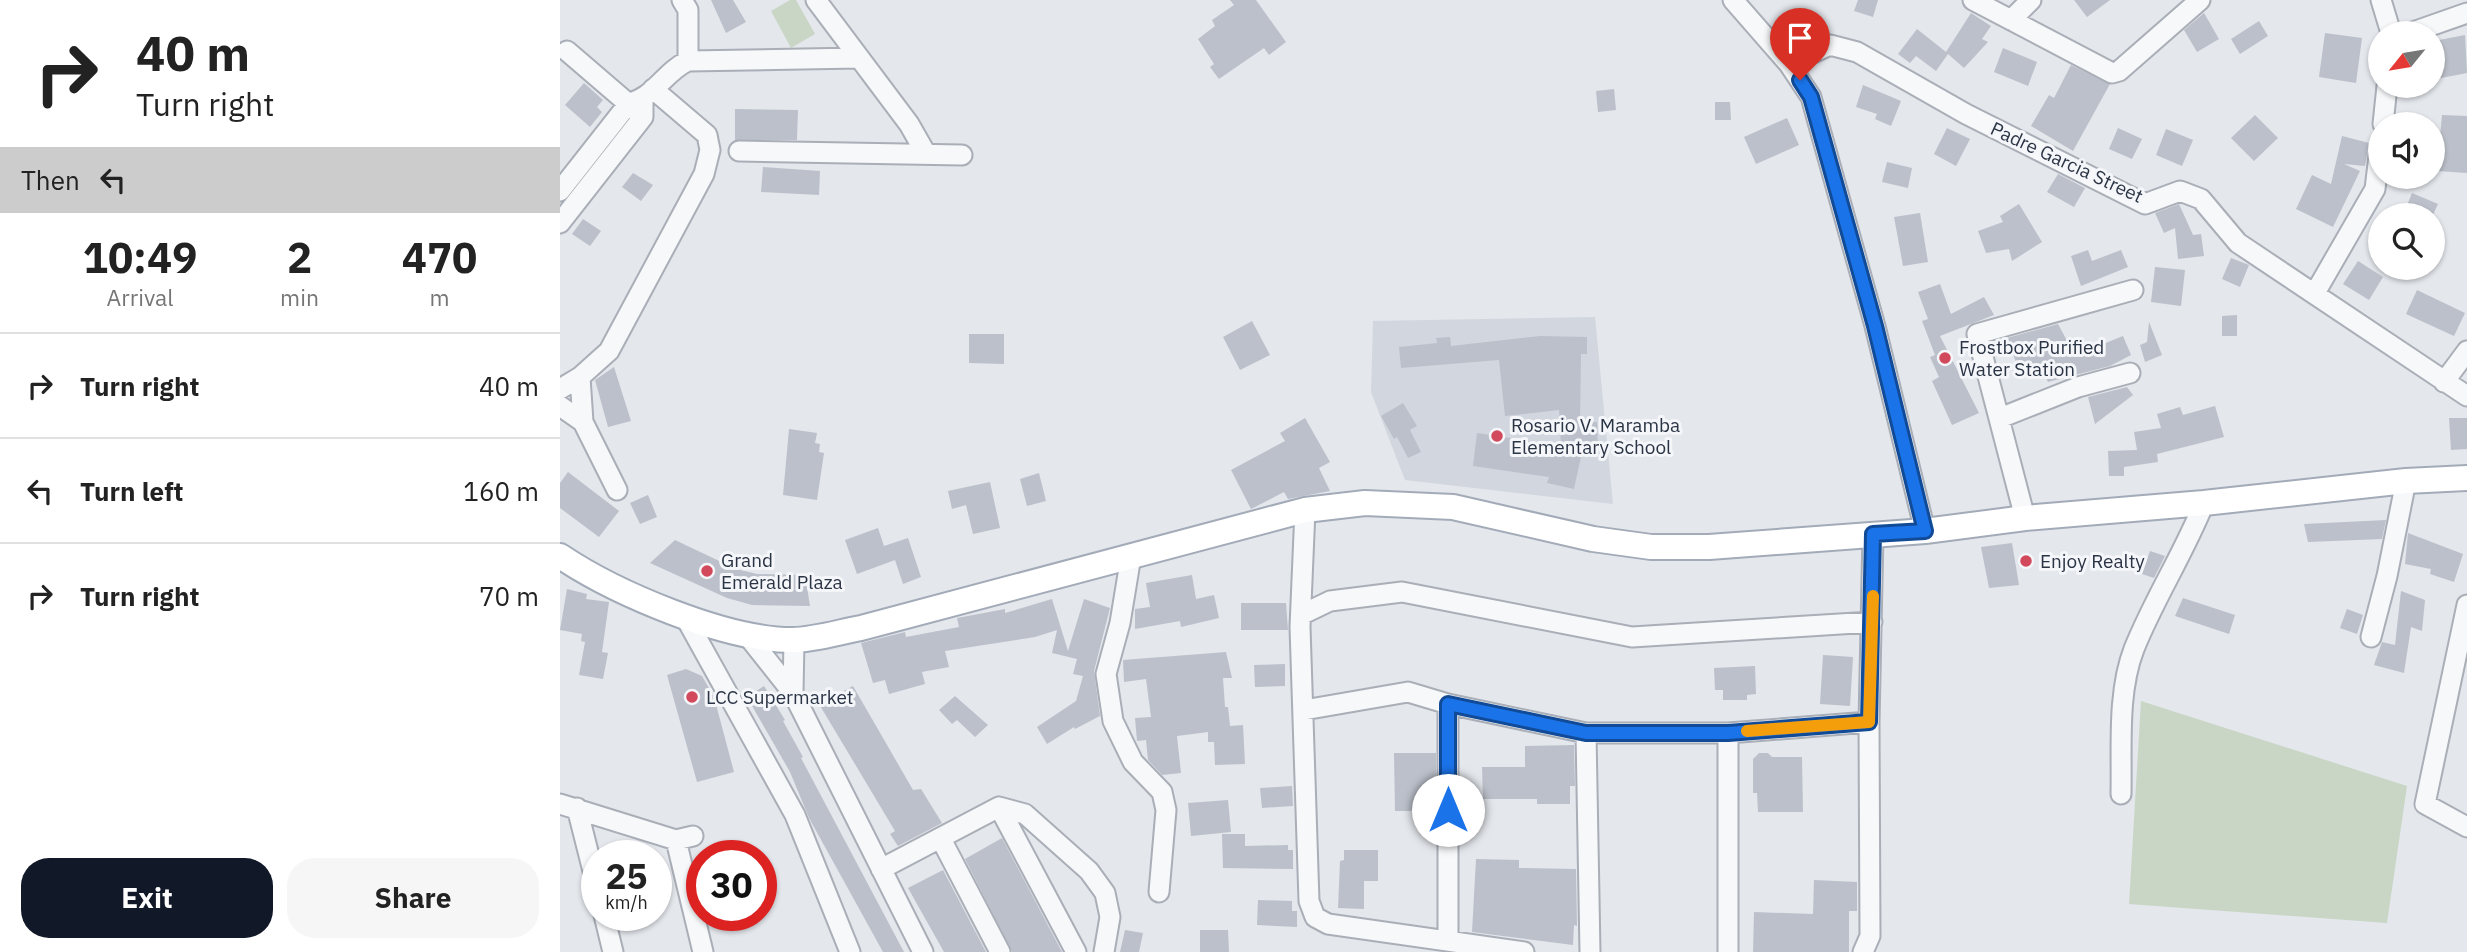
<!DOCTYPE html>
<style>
:root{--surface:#fff;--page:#f6f6f6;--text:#222;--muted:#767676;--line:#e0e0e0;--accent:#111827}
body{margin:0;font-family:"IBM Plex Sans",sans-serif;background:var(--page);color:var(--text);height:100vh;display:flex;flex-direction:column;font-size:26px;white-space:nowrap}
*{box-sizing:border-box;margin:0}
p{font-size:23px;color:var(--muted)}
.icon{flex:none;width:38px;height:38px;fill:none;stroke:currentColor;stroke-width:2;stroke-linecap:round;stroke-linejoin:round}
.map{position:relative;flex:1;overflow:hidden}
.side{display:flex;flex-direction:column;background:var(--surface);width:560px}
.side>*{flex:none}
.hud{background:#fff;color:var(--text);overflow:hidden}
.needle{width:46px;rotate:240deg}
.tools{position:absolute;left:1808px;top:21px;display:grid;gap:14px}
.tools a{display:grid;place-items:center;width:77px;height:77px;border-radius:50%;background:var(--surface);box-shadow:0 2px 5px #0004;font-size:35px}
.speed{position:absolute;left:21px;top:840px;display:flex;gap:14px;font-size:35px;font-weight:700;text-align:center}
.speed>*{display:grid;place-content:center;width:91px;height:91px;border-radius:50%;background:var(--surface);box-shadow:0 2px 5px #0004;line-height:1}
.speed small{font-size:18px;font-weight:400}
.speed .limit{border:10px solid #d22;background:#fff;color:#111}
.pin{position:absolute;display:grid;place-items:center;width:60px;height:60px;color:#fff;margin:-72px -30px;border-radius:50% 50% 50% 0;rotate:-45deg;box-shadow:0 0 7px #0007}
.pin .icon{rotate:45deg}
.me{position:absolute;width:77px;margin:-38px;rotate:0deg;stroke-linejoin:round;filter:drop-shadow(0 0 5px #0008)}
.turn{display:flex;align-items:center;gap:24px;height:147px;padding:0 21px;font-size:32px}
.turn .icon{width:91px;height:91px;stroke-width:2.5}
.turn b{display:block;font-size:49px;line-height:60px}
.then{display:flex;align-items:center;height:66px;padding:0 21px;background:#0003;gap:14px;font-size:26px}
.eta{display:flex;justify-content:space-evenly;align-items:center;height:119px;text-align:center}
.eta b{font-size:42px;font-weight:700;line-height:49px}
.primary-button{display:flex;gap:14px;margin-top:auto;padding:14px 21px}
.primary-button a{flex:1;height:80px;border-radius:28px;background:var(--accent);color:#fff;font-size:28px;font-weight:700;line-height:80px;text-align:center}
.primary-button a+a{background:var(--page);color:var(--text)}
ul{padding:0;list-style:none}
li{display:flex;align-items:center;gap:21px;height:105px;padding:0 21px;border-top:2px solid var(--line)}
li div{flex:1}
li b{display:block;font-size:26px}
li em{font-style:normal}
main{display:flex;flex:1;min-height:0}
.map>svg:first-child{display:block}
.built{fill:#d2d6de}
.green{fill:#c9d6c5}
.building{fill:#bbc0ca}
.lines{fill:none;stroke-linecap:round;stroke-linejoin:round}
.minor-casing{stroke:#a9aeb7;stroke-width:23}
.major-casing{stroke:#a3abb8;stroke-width:28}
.minor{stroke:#f7f8fa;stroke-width:19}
.major{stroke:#fff;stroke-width:24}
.route-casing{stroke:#114b97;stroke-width:18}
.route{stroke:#1a73e8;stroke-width:12}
.slow{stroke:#f59e0b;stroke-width:12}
.poi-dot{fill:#d1495b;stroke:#f4f6f9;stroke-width:2.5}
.labels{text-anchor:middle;stroke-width:6;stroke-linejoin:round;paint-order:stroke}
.street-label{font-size:19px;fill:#2b3445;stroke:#f4f6f9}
.poi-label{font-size:19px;fill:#2b3445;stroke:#f4f6f9;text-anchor:start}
</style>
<main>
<section class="side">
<div class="hud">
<div class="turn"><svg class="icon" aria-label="right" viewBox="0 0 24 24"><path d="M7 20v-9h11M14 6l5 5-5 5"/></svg><div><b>40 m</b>Turn right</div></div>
<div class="then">Then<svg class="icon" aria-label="left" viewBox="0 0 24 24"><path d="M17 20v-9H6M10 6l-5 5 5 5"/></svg></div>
</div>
<div class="eta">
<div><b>10:49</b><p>Arrival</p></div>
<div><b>2</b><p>min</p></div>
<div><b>470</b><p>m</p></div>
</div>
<ul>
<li><svg class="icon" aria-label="right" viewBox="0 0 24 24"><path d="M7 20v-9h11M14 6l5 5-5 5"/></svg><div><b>Turn right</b></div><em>40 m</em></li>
<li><svg class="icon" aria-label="left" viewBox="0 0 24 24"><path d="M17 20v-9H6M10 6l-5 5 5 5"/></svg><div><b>Turn left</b></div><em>160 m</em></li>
<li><svg class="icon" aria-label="right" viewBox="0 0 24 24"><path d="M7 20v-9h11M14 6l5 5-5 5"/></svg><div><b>Turn right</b></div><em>70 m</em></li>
</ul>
<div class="primary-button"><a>Exit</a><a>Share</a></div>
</section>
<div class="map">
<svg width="1907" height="952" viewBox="0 0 1907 952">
<rect width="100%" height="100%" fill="#e4e7ec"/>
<path class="built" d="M1035 317 1053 504 845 480 811 392 813 321Z"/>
<path class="green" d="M230 0H236L255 34 231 48 211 11Z
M1581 701 1847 786 1827 923 1569 904Z"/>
<path class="building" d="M151 0H173L186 22 166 33Z
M670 0H696L726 42 709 55 704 48 659 79 650 67 654 64 638 39 655 26 652 20 674 5Z
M1298 0H1318L1313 17 1294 11Z
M1514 0H1550L1527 17Z
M1411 13 1431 26 1422 39 1428 42 1404 68 1388 54 1376 71 1356 56 1350 63 1338 54 1357 29 1386 52Z
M1644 13 1659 39 1637 52 1624 30Z
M1699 21 1708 36 1680 54 1671 39Z
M1765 33 1802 38 1796 83 1759 77Z
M1905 35 1907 73 1881 78 1874 41Z
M1443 48 1477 62 1468 86 1434 72Z
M1511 65 1550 84 1513 151 1471 126 1489 95 1494 98Z
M24 83 43 100 37 107 42 112 30 127 5 105Z
M1303 85 1341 101 1331 126 1315 119 1317 114 1296 107Z
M1054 89 1056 110 1038 112 1036 91Z
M1155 102H1170L1171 120H1155Z
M175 109 238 110 237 140H175Z
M1695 115 1718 138 1694 161 1671 138Z
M1882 115 1907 116V173L1877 171Z
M1227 118 1239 145 1196 164 1184 137Z
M1387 128 1410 139 1396 166 1374 154Z
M1558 128 1582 139 1572 159 1549 149Z
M1606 129 1633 140 1622 166 1596 155Z
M1782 136 1809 143 1805 166 1784 164 1800 171 1773 227 1736 209 1752 175 1771 184Z
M1327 162 1352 168 1348 188 1322 182Z
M203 167 260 171 259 195 201 192Z
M73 173 93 185 81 201 62 187Z
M1498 174 1525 188 1514 207 1487 192Z
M1852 193 1878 204 1873 215H1843Z
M1459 204 1482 242 1452 261 1449 249 1426 253 1418 231 1443 222 1440 216Z
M1619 204 1633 235 1641 234 1644 256 1618 259 1615 228 1604 233 1595 213Z
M1360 213 1368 262 1343 266 1334 217Z
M23 219 41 231 30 246 12 234Z
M1528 250 1532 261 1561 250 1568 267 1521 286 1511 256Z
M1671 258 1689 265 1680 287 1662 279Z
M1798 261 1823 277 1809 300 1783 284Z
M1595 267 1625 270 1621 306 1591 302Z
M1380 284 1391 314 1424 297 1434 315 1380 336 1419 413 1392 425 1372 381 1379 377 1370 357 1375 355 1362 321 1368 319 1358 292Z
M1857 290 1905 313 1894 336 1846 314Z
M1677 315V336H1662V316Z
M692 321 710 355 680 370 663 337Z
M1589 322 1602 355 1585 362 1580 345 1587 342Z
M1498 324 1512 350 1525 347 1526 351 1563 336 1571 355 1550 366 1488 382 1482 369 1462 378 1447 338Z
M409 334H444V364L409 363Z
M980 336 1027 337V354H1021L1020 423 1037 422 1038 451 1022 452 1014 489 987 483 989 477 913 466 917 433 1001 446 999 410 945 416 939 360 841 368 839 347 877 343 876 338 890 337 891 346Z
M54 367 71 421 48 427 35 380Z
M1567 387 1573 395 1535 424 1528 397Z
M843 403 857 426 850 430 861 452 848 458 837 437 834 439 821 416Z
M1655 406 1664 437 1597 454 1598 462 1564 467V476H1549L1548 451 1577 450 1574 432 1601 428 1597 414 1620 407 1623 415Z
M745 418 770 462 759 468 770 491 728 499 724 492 691 509 671 470 725 441 720 433Z
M1889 418H1907V449L1891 450Z
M229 429 257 433 255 443 260 444 259 452 264 453 257 500 223 495Z
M8 472 59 511 39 537 0 508V483Z
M479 473 486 501 467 506 460 479Z
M430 482 440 528 413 534 406 505 392 509 388 491Z
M88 495 97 517 80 524 70 503Z
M1826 520 1822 539 1748 542 1744 524Z
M318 528 324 546 348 538 361 577 343 584 335 560 297 574 285 540Z
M1848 533 1903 554 1894 582 1870 574 1871 569 1845 564Z
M115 540 176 569 197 574 245 575 250 606 192 605 167 598 90 563Z
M1452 543 1459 585 1429 588 1421 547Z
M1590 551 1605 556 1594 578 1582 574Z
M632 575 636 599 654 595 659 618 621 627 620 621 575 629V609L590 607 586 583Z
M7 589 27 594 26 599 49 602 42 652 48 653 43 679 19 675 25 642 21 641 22 634 0 630Z
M1841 591 1865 600 1862 631 1851 627 1844 673 1814 665 1822 642 1835 645Z
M1623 598 1675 615 1669 634 1615 616Z
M492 599 508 651 524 599 550 608 534 671 540 716 515 729 514 727 487 744 477 727 516 701 523 676 513 674 517 659 492 653 497 630 475 637 385 651 389 667 362 672 365 684 329 694 325 680 313 683 301 643 345 632 346 637 399 627 397 618 445 609V613Z
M681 603H726L728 630H681Z
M1787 609 1803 615 1797 634 1780 628Z
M666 652 672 678H663L665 707H668L670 726 683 725 685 764 655 765 654 742H648V732L617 736 621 773 602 775 588 760 586 740 577 741 575 718 591 717 586 679 564 682 563 660Z
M1263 655 1293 657 1290 706 1260 704Z
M725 664V686L695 687 694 665Z
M1195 666 1196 694 1187 695V700H1163V690H1155L1154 668Z
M126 669 142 676 154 697 174 772 137 782 107 675Z
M204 686 225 720 223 721 243 757 241 758 344 952H323L249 818 230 772 187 697Z
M293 686 353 790 361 789 382 823 338 846 330 834 335 831 259 704Z
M395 696 428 725 415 737 397 720 392 724 379 710Z
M1014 745 1015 786H1010V804H977V799H923L922 767H965V746Z
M834 753H876V811H835Z
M1199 753H1208L1212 757H1242L1243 812H1198L1197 793H1193V759Z
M732 786 733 806 702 808 700 788Z
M668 800 671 832 631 836 628 803Z
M662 834H685V846L728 845V850H733V869L663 868Z
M442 838 502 952H452L405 859Z
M784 850H818V881H804V909L778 908 780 861 784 860Z
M916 859 959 860V868L1016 869 1017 926 1014 925 1013 945 912 932Z
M383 870 426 952H384L348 888Z
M1254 880 1297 882V911H1289V952H1193L1194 912 1253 914Z
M698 900 732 901V911H737V927L697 925Z
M565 930 583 933 579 952H560Z
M640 930H668L669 952H640Z"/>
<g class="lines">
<g class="minor-casing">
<path id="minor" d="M122 0 128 10V61
M256 0 349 124 365 152
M1173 0 1229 64 1251 97 1315 326 1365 531
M1413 0 1552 73 1559 71 1640 0
M1821 0 1831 33
M1451 20 1471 0
M1850 33 1907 13
M7 51 78 112
M1229 64 1270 45 1297 52 1406 114 1585 204 1620 191 1641 199 1678 243 1907 396
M1823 124 1827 86
M179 151 402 155
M0 191 69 103C94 98 105 71 128 61L298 58
M0 223 83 117V100
M1755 293 1815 189 1820 147
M20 377 23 422
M1884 382 1907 351
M0 389 20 377 49 351 144 174 150 150 147 135 93 89
M0 406 23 422 57 490
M1440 418 1518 387 1570 373
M745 510 740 627 749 901 755 917 768 924 964 952
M1465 518 1417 334 1573 290
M571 556 560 623 546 674 553 721 573 762 602 792 606 810 599 892
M1907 605 1865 804 1907 827
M124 615 235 815 290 952
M741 615 770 601 842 592 1072 637 1312 622
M187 635 233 693 363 952
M1811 637 1827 576 1846 481
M233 693 234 640
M744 710 848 692 888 704 1026 733H1168L1309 722
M1026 733 1030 952
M1168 733V952
M1561 794C1562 748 1557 693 1574 649 1594 599 1624 553 1644 503
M0 804 116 840 133 836
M439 807 465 814 529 871 545 893 550 917 544 952
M17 808 37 887
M381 839 440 952
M116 840 143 952
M321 869 439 807 516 952
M44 915 53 952
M888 941V704
M1303 952 1310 936 1309 722 1313 534"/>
</g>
<g class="major-casing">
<path id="major" d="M0 556C55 593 165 640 232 640 254 640 279 632 301 628L745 510 805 503 893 507 1033 539 1091 547H1149L1365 531 1465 518 1644 503 1846 481 1907 478"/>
</g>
<use href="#minor" class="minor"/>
<use href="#major" class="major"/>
</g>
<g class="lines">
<g class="route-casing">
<path id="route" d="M888 810V704L1026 733H1168L1309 722 1313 534 1365 531 1315 326 1251 97 1240 80"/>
</g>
<use href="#route" class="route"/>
<path class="slow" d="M1187 731 1309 722 1313 596"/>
</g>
<g class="poi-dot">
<circle cx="1385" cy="358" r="7"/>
<circle cx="937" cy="436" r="7"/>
<circle cx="1466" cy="561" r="7"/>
<circle cx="147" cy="571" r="7"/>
<circle cx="132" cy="697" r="7"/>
</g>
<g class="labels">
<g class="street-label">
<text transform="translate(1507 162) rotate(25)" y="7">Padre Garcia Street</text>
</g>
<g class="poi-label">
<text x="1399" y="354">Frostbox Purified<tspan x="1399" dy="22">Water Station</tspan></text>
<text x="951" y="432">Rosario V. Maramba<tspan x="951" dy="22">Elementary School</tspan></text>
<text x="161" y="567">Grand<tspan x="161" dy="22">Emerald Plaza</tspan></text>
<text x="1480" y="568">Enjoy Realty</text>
<text x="146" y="704">LCC Supermarket</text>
</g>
</g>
</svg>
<div class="tools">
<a><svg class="needle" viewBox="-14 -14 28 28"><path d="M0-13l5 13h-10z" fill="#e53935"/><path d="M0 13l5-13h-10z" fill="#767676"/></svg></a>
<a><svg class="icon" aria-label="sound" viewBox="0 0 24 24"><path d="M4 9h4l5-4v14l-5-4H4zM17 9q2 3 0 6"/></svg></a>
<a><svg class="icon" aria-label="search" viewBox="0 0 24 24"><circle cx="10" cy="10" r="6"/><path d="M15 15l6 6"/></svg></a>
</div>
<div class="speed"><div>25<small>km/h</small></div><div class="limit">30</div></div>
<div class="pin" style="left:1240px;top:80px;background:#d93025"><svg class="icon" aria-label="arrive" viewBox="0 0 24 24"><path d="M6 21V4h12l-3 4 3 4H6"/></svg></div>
<svg class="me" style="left:888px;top:810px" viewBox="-20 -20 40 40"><circle r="19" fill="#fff"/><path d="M0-13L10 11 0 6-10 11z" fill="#1a73e8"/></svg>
</div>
</main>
